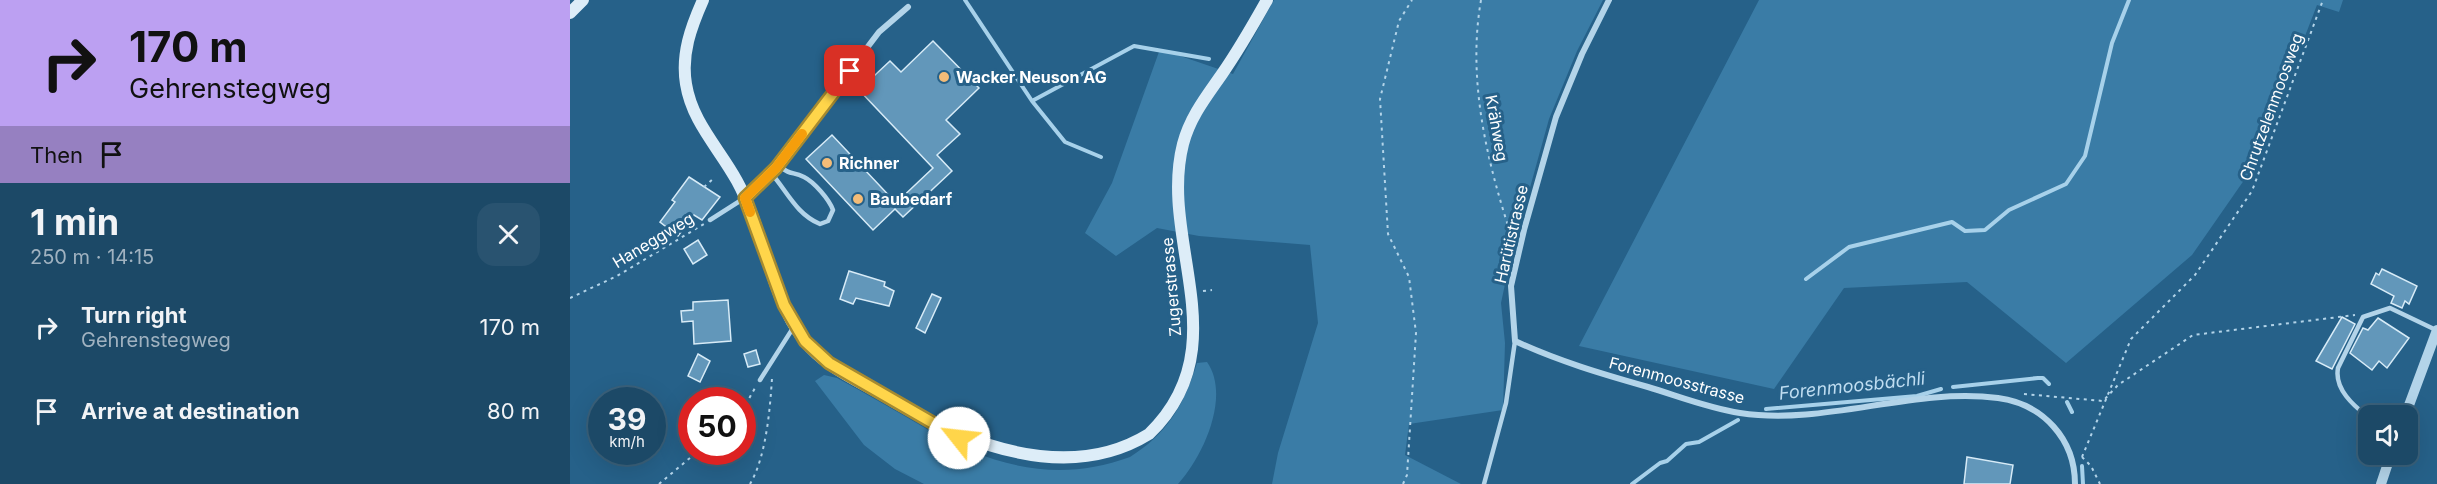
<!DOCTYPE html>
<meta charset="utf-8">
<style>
:root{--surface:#1c4967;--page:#295370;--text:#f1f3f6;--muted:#a0b2c0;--line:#3a617b}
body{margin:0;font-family:Inter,sans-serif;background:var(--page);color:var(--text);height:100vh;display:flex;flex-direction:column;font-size:22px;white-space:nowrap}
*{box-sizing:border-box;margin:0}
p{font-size:20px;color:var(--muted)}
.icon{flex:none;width:33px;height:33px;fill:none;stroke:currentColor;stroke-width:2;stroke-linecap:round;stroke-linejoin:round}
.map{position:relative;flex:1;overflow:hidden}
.sheet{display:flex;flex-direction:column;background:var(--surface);width:570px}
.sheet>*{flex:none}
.top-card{background:#bca0f2;color:#111;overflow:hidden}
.buttons{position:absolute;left:1788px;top:405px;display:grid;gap:12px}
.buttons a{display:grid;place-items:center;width:60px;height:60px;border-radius:12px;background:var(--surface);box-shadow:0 6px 24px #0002,0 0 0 2px var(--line);font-size:30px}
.speed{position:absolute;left:18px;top:387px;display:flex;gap:12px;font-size:30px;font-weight:700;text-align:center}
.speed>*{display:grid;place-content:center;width:78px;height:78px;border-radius:50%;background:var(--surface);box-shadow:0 6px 24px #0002,0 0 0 2px var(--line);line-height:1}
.speed small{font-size:15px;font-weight:400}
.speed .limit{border:9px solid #d22;background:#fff;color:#111}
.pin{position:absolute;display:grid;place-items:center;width:51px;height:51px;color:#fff;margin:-26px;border-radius:12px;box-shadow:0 3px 9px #0006}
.me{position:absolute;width:66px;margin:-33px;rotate:299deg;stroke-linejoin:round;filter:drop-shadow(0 0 4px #0008)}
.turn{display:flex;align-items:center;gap:21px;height:126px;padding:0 30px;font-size:27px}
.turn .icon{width:78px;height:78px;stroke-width:2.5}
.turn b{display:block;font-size:42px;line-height:51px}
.then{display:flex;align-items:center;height:57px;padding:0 30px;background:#0003;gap:12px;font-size:22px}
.round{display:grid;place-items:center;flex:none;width:63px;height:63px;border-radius:18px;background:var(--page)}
.overview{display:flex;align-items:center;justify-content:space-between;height:102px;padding:0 30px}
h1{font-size:36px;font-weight:700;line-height:45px}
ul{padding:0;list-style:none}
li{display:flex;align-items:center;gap:18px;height:84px;padding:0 30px}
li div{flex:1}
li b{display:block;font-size:22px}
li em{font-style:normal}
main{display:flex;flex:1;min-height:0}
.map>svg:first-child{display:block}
.green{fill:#3a7ca6}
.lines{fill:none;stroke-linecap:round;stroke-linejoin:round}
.stream{stroke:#a7d1ea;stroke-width:4}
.building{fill:#6297ba;stroke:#d7ebf7;stroke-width:1.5}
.path{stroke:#b3d4e9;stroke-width:2;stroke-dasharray:3 4.5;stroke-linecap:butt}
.service{stroke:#b3d4e9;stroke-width:4.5}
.minor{stroke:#b3d4e9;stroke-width:6}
.tertiary{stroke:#b3d4e9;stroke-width:10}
.secondary{stroke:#ddedf8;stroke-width:12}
.route-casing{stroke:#a68a30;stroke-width:15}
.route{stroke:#ffd54a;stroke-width:10}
.slow{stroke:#f59e0b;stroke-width:10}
.poi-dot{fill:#f3bc78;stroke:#266189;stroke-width:2}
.labels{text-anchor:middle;stroke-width:6;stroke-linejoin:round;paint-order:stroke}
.poi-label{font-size:16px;font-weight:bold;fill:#fff;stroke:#266189;text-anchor:start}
.street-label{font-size:16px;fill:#fff;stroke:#266189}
.water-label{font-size:18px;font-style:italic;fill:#bfddf1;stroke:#266189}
</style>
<main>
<section class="sheet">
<div class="top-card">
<div class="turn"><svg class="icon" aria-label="right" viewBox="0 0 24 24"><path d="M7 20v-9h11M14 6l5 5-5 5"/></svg><div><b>170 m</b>Gehrenstegweg</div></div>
<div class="then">Then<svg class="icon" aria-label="arrive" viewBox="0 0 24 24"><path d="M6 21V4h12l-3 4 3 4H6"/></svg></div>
</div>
<div class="overview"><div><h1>1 min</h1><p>250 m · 14:15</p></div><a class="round"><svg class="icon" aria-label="close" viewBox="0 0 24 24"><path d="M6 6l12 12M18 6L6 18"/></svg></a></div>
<ul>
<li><svg class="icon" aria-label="right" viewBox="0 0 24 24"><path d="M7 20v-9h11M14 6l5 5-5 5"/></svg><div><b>Turn right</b><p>Gehrenstegweg</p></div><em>170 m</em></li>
<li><svg class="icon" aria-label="arrive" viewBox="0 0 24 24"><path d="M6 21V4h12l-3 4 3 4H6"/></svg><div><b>Arrive at destination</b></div><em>80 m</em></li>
</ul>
</section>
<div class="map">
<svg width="1867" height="484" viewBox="0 0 1867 484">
<rect width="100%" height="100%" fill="#266189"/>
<path class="green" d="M704 0H1033L1007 51 979 119 941 256 931 303 935 343 933 410 839 424 835 455 891 484H702L708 453 748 323 740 245 629 236 587 228 546 256 515 233 542 183 590 49 663 74Z
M1189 0H1773L1769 12 1747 5 1686 163 1622 255 1496 363 1397 282 1274 288 1204 389 1009 346Z
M637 362C661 396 633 457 608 484H354L325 469 294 445 245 381 254 375 267 378C297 394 326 411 355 428 421 466 487 484 560 457 597 434 614 405 627 363Z"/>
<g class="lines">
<path class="stream" d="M395 0 462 101 495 142 531 157
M462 101 564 46 639 59
M1236 279 1279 247 1382 222 1395 231 1415 230 1439 210 1496 184 1515 156 1542 43 1559 0
M1383 387 1468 378H1473L1479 384
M1497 402 1502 412
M1196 409 1347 396 1371 389
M1512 466 1513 484
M1062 484 1090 463 1097 461 1116 444 1129 442 1168 420"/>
</g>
<path class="building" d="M363 41 409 88 376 120 390 134 367 155 382 171 333 217 325 209 303 230 236 159 262 135 326 203 363 168 289 90 320 61 331 72Z
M119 177 150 197 132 220 124 215 108 236 90 222 105 202 102 200Z
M128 240 137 255 123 264 114 249Z
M1812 269 1847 286 1839 304 1835 301 1832 308 1821 303 1824 296 1801 284 1806 273 1809 275Z
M279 271 315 282 314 286 324 291 319 306 286 298 283 304 270 299Z
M362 294 371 298 355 333 346 328Z
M158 300 161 341 124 344 123 321 112 322 111 311 123 310V302Z
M1772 317 1785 324 1762 369 1746 361Z
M1808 318 1839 338 1817 368 1809 361 1802 370 1780 353 1793 328 1798 330Z
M186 350 190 364 178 367 174 354Z
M128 354 140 361 130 382 118 376Z
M1397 457 1443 465 1440 484H1394Z"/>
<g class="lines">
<path class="path" d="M911 0C897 80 917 162 942 238
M134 187 144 178
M633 291 642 290
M0 298 47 276 134 224
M1454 394 1533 401 1548 385 1623 335 1785 315
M172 411 185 388
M1512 457 1561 339 1625 275 1682 191 1753 0
M1512 457 1521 466 1530 484
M89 484 127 452
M180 484C196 457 200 410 202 378
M833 484 837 475 846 333 839 277 818 234 810 99 829 21 842 0"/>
<path class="service" d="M201 173C217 191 226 214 250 224L258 221 263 210C259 199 244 182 234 177 222 171 221 176 208 165
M140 220 173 199
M190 380 223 328
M1798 417C1784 406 1764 389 1768 368L1793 317 1820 308 1866 330
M914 484 936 403 945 341"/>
<path class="minor" d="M1039 0 1012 54 986 117 954 230 941 286 945 341C988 361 1032 374 1078 387 1108 396 1138 408 1170 413 1256 426 1342 387 1428 398 1473 404 1505 439 1505 484
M175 198 206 168 309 32 338 7"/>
<path class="tertiary" d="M1835 416 1867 330
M1811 484 1821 454"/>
<path class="secondary" d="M133 0C121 27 111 54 116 84 122 122 149 148 167 181 195 232 199 294 234 340 255 368 292 382 321 400 398 445 498 484 579 434 670 346 588 242 613 144 620 117 636 97 652 74 668 51 683 25 697 0
M0 13 13 0"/>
</g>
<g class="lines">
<g class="route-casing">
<path id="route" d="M280 71 206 168 175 198 214 305 235 341 259 363 389 438"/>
</g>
<use href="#route" class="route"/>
<path class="slow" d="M180 212 175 198 206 168 232 134"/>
</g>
<g class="poi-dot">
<circle cx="374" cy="77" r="6"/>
<circle cx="257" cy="163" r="6"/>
<circle cx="288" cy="199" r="6"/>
</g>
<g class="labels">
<g class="poi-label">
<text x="386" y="83">Wacker Neuson AG</text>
<text x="269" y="169">Richner</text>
<text x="300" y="205">Baubedarf</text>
</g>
<g class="street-label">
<text transform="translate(1701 107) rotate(-70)" y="6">Chrutzelenmoosweg</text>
<text transform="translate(927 128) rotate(80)" y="6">Krähweg</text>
<text transform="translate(941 234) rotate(-77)" y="6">Harütistrasse</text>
<text transform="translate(83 240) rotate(-31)" y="6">Haneggweg</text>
<text transform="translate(601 287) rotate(-95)" y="6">Zugerstrasse</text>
<text transform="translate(1107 380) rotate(15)" y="6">Forenmoosstrasse</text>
</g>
<g class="water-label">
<text transform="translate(1282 386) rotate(-6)" y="6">Forenmoosbächli</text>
</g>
</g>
</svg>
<div class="buttons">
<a><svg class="icon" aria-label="sound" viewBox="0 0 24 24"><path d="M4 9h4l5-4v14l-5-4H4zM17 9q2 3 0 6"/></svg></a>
</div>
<div class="speed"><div>39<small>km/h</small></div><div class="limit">50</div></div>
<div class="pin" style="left:280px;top:71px;background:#d93025"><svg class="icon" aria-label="arrive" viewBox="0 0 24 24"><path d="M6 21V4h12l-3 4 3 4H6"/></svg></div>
<svg class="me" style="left:389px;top:438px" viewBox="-20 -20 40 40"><circle r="19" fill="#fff"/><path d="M0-13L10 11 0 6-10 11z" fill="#ffd54a"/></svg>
</div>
</main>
